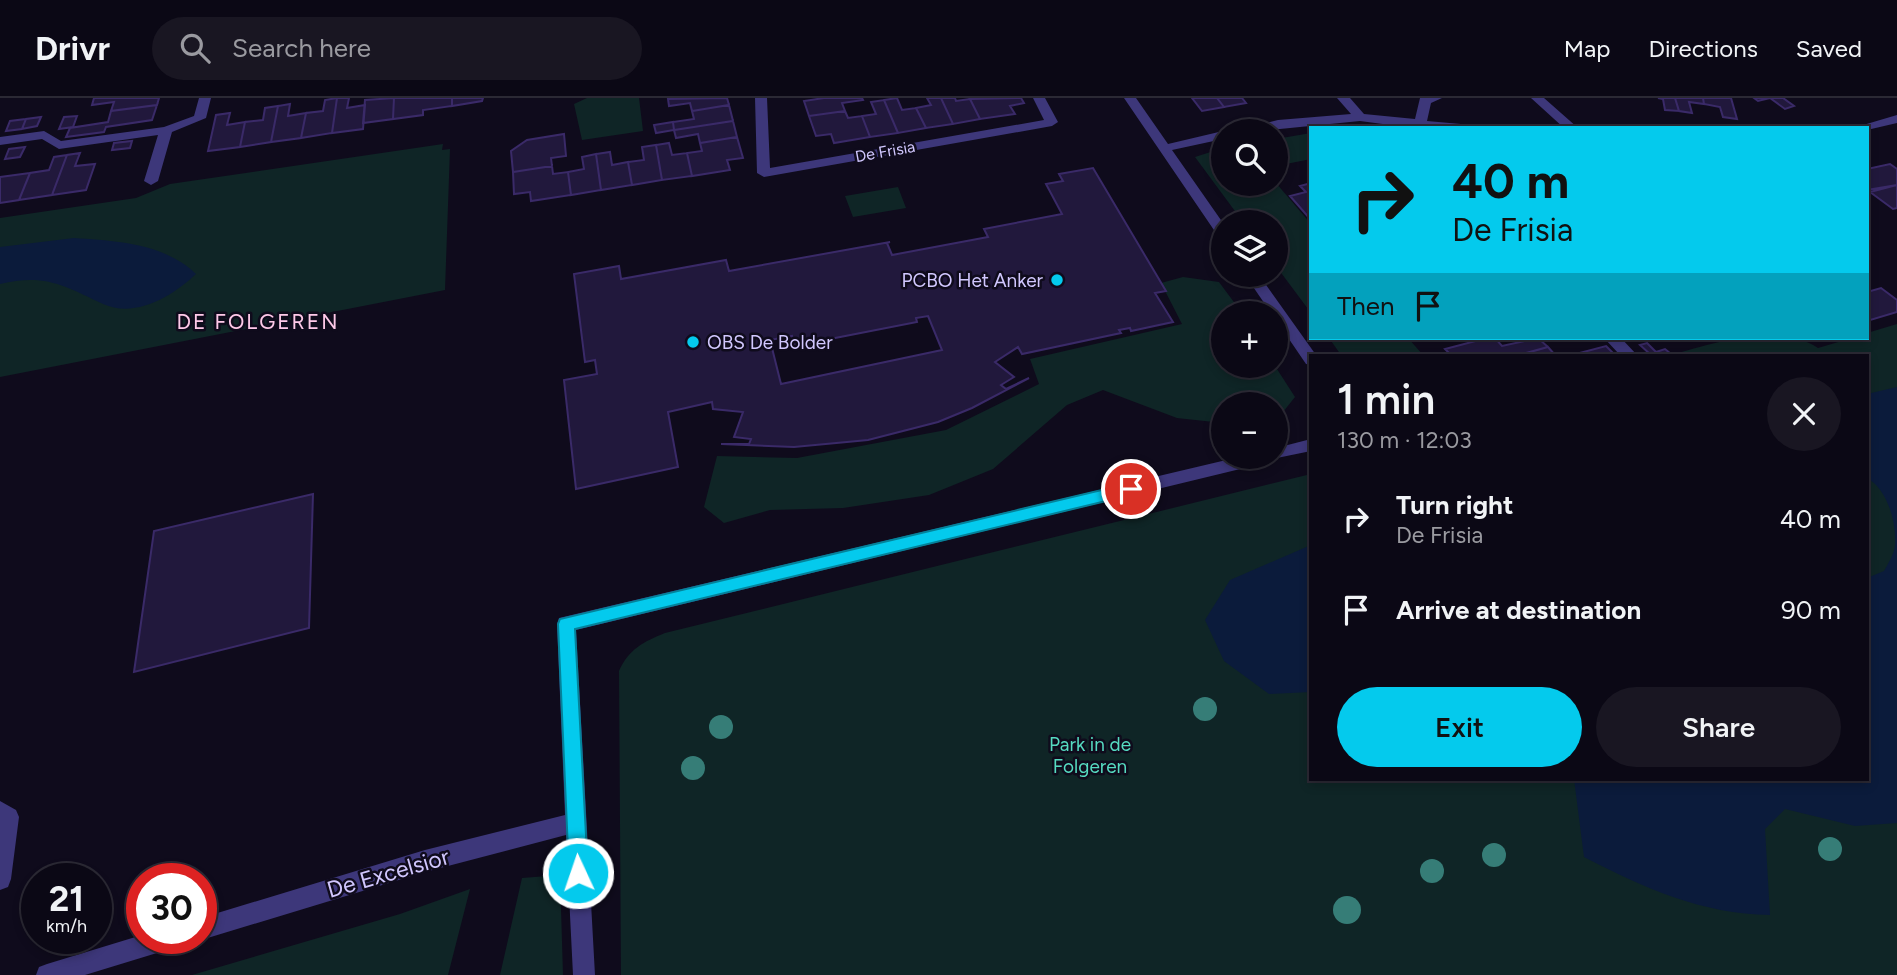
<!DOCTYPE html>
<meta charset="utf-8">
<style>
:root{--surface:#0b0815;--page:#191622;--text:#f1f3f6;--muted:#9a9aa0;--line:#2b2934;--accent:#04caed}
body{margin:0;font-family:Figtree,sans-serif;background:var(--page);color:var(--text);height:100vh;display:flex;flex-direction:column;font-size:26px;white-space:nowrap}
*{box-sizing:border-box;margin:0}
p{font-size:23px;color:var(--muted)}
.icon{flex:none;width:38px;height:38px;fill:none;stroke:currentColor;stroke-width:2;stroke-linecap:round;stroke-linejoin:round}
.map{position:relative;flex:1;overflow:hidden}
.sheet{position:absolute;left:1309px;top:256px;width:560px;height:427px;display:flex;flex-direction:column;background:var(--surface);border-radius:0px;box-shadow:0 4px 10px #0003,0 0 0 2px var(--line)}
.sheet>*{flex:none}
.guide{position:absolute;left:1309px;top:28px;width:560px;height:214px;border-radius:0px;box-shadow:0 4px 10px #0003,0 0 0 2px var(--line);background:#04caed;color:#111;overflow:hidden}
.tools{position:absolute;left:1211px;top:21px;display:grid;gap:14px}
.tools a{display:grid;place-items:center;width:77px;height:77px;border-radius:50%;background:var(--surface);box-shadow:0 4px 10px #0003,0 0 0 2px var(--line);font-size:35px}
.speed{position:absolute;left:21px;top:765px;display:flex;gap:14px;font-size:35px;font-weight:700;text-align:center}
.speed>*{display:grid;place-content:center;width:91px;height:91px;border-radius:50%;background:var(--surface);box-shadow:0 4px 10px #0003,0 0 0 2px var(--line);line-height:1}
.speed small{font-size:18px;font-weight:400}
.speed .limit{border:10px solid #d22;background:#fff;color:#111}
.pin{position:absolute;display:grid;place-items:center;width:60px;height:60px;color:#fff;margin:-30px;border:4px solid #fff;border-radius:50%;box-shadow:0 2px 7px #0007}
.me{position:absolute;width:77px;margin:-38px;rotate:357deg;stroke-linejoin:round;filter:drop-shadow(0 0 5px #0008)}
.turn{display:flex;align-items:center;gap:24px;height:147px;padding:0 28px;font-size:32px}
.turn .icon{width:91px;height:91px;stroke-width:2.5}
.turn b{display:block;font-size:49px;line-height:60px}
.then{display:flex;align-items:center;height:66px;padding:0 28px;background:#0003;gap:14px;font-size:26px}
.round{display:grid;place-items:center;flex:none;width:74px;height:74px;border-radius:37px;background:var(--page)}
.summary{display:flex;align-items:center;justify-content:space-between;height:119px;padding:0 28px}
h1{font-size:42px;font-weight:600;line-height:52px}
.cta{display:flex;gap:14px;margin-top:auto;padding:14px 28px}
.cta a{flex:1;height:80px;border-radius:42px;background:var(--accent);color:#111;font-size:28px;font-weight:600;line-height:80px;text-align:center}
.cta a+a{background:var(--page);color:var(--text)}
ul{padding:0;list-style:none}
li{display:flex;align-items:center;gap:21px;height:91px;padding:0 28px}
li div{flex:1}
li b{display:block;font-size:26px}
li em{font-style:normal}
header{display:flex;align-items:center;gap:42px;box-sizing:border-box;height:98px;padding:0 35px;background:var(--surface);border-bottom:2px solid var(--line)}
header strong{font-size:33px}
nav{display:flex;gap:38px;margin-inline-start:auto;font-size:24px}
.search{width:490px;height:63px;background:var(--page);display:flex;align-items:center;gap:18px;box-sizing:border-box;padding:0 24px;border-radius:38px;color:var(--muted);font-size:26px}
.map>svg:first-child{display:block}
.green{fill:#0f2526}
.water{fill:#0b1b3b}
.building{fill:#21183c;stroke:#3a2a68;stroke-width:2;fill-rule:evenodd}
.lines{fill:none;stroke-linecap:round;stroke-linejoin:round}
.minor{fill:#3d377a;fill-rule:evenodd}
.tree{fill:#367d77}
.route{fill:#04caed;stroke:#03839a;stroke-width:2}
.poi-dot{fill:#04caed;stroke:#0f0b1c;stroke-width:2.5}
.labels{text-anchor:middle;stroke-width:5;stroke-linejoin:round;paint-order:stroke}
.far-street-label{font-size:16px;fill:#d1c7fe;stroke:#0f0b1c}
.poi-label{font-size:19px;fill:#d1c7fe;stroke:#0f0b1c;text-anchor:end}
.park-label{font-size:19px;fill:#56dbc1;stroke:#0f0b1c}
.neighbourhood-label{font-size:21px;letter-spacing:2px;fill:#fec9e8;stroke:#0f0b1c}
.near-street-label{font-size:23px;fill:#d1c7fe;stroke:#0f0b1c}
</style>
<header>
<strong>Drivr</strong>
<div class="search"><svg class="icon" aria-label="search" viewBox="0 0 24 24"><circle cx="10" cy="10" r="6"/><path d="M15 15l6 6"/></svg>Search here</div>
<nav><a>Map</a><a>Directions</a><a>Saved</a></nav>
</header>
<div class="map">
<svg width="1897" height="877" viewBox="0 0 1897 877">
<rect width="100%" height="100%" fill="#0f0b1c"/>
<path class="green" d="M587 0H639L643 33 582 42 574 6Z
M1311 35V61L1276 68V41Z
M443 46 442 52 450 51 445 192 0 279V120L136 100 170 86Z
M1223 50V86L1276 85 1311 126V215L1276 168V124H1243L1195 59Z
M898 89 906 110 853 119 845 98Z
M1183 179 1219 184 1242 215H1223V268H1275L1295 299 1283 314 1276 316V306H1223V325L1177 320 1103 292 1067 307 993 371 929 397 843 410 770 412 724 425 704 409 717 358 797 360 946 332 1039 286 1030 261 1182 226 1161 185Z
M1897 226V877H621L619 573C629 551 643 544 665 535L1311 376V681H1867V257H1672C1713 245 1780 224 1818 250L1852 240H1867V235Z
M1329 240H1408L1423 257H1341Z
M560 777 563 877H500L522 780Z
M470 791 448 877H192L400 816Z"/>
<path class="water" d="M74 140C116 143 164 145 196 176 174 197 136 221 103 206 65 188 45 175 0 186V149Z
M1897 289V725L1855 728 1785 711 1765 731 1770 817C1702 816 1644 790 1584 759L1574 681H1867V480L1884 473C1888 466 1894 456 1895 448 1897 424 1887 391 1867 380V296Z
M1311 447V594L1269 596 1224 563 1205 522 1230 482Z"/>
<path class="building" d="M94 0H159L157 7 111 13 114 4 92 7Z
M337 0 332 35 301 40 306 15 323 13 325 2Z
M337 0H349L347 10 365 7 363 31 332 35Z
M394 0H452V8L423 12V17L393 21Z
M394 0 393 21 363 25 365 2Z
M452 0H483L482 3 452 8Z
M727 0 729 7 692 13 690 5 669 8 668 1Z
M824 0H862L863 2 842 5 845 13 809 18 804 3Z
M897 0 902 12 916 10 926 30 898 35 884 2Z
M927 0H941L953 26 926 30 916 10 931 7Z
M941 0H955L956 3 970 1 980 21 953 26Z
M1021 0 1024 5 1010 8 1015 16 980 21 970 1Z
M1192 0H1217L1224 9 1202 13Z
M1217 0H1242L1246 5 1224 9Z
M1658 0H1675L1679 13 1665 12 1663 1Z
M1675 0H1703L1704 6 1689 4 1692 15 1679 13Z
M1703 0H1731L1737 21 1723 19 1720 9 1704 6Z
M1754 0H1783L1794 8 1785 11 1770 0 1758 3Z
M884 2 898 35 870 39 862 18 876 16 871 4Z
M290 6 288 18 306 15 301 40 271 44 278 8Z
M157 7 152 22 106 29 104 34 66 39 70 30 108 24 111 13Z
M729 7 733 23 674 32 673 24 694 21 692 13Z
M278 8 271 44 240 49 245 24 263 22 265 10Z
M845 13 848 20 862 18 870 39 834 45 831 36 816 38 809 18Z
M230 15 227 27 245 24 240 49 208 53 216 17Z
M77 18 73 29 59 31 64 19Z
M41 19 37 28 22 31 26 21Z
M26 21 22 31 6 33 10 23Z
M733 23 737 39 700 45 698 36 676 40 674 32Z
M673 24 674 32 656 35 654 27Z
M564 36 566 58 551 60 552 68 513 74 511 53 527 42Z
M737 39 743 60 727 62 730 72 692 78 687 55 702 53 700 45Z
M132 43 130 50 112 52 114 45Z
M669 45 672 57 687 55 692 78 662 82 656 47Z
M656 47 662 82 632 87 628 64 644 62 642 49Z
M25 49 20 59 5 61 9 51Z
M610 54 612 67 628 64 632 87 601 92 596 56Z
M80 55 75 68 95 66 86 92 52 97 67 57Z
M596 56 601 92 571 97 568 74 584 71 582 59Z
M67 57 52 97 19 102 30 75 49 72 54 59Z
M1890 66 1897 71V87L1867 92V71Z
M552 68 553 76 568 74 571 97 531 103 530 94 514 96 513 74Z
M1093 70 1166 193 1155 195 1173 224 1131 233 1130 230 1119 232 1121 235 1022 256 1018 249 995 264 1014 279 1001 287 1006 291 1029 280 972 310 938 324 868 342 794 349 721 346H749L751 341 734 339 743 314 713 311 712 304 668 314 678 369 576 391 564 282 597 276 595 262 585 264 574 176 619 168 621 181 726 162 729 173 890 144 887 145 892 157 988 139 984 131 1062 116 1046 86 1063 83 1059 76ZM928 218 942 252 781 286 770 242 792 238 794 248 917 224 916 220Z
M30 75 19 102 0 105V79Z
M1311 85V122L1290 98 1306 94 1300 88Z
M1897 87V110L1893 111 1870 94Z
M1881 190 1897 202V214L1867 223V194Z
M1487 240H1495L1502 248 1538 240 1548 249 1519 257H1451L1445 251Z
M1647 245 1656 254 1665 251 1671 256 1651 257 1640 247Z
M1606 248 1615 257H1572Z
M1548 249 1555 257H1519Z
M313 396 309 530 134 574 154 433Z"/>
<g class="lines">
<path class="minor" d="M199 0H211L206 20 172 34 158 83 151 87 144 83 158 37 59 51 42 41 0 47V39L44 33 61 43 164 29 194 18Z
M755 0H767L770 70 1044 22 1033 0H1045L1058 24 1052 28 764 79 757 75Z
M1124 0H1136L1168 46 1223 33V41L1172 52 1223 125V139L1218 138Z
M1337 0H1350L1364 16 1415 21 1420 0H1442L1431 5 1427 23 1461 26 1467 30H1413L1360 23 1260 33H1236L1278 22 1351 16Z
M1531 0H1544L1578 30H1564Z
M1897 17V25L1867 32 1853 30Z
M1245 177H1259L1316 257H1311V267L1306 266 1276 222V215H1271Z
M1604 240H1621L1637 257H1620Z
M1311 341V353L1272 361 1265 365 576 532 595 877H573L566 737 425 774 201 842 196 840H201V820L425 752 565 717 557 526 559 520 1239 359H1276V350Z
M0 703 16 712 19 719 11 781 8 789 0 792Z
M142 837V840H181L178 848 170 851 85 877H36L39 869 47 866Z"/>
</g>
<g class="tree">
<circle cx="1205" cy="611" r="12"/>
<circle cx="721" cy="629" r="12"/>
<circle cx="693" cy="670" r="12"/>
<circle cx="1830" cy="751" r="12"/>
<circle cx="1494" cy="757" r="12"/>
<circle cx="1432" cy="773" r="12"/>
<circle cx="1347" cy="812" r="14"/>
</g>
<path class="route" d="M1131 385 1139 391 1131 397 575 531 588 775 585 782 578 784 571 782 569 775 558 526 560 521Z"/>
<g class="poi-dot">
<circle cx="1057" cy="182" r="7"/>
<circle cx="693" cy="244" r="7"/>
</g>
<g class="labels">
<g class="far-street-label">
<text transform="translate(885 53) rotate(-10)" y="6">De Frisia</text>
</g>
<g class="poi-label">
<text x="1043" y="189">PCBO Het Anker</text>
<text x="707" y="251" text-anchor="start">OBS De Bolder</text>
</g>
<g class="park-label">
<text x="1090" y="653">Park in de<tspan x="1090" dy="22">Folgeren</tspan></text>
</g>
<g class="neighbourhood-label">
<text x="258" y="231">DE FOLGEREN</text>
</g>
<g class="near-street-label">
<text transform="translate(388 775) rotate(-16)" y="8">De Excelsior</text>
</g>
</g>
</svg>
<div class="tools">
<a><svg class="icon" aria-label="search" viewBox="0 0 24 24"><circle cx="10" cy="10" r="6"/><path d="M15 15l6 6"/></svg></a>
<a><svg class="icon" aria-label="layers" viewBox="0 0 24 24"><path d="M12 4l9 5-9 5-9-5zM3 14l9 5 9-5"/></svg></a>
<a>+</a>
<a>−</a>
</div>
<div class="speed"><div>21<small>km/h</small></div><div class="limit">30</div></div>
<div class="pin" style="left:1131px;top:391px;background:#d93025"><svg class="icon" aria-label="arrive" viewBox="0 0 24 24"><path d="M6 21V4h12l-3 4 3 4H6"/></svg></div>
<svg class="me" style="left:578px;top:775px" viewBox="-20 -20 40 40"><circle r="17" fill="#04caed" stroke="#fff" stroke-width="3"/><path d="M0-11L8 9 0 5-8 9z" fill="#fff"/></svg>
<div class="guide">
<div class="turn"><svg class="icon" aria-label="right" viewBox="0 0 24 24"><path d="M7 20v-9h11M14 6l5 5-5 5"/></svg><div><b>40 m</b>De Frisia</div></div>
<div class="then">Then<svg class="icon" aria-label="arrive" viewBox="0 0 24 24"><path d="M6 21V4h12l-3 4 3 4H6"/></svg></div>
</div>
<section class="sheet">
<div class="summary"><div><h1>1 min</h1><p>130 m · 12:03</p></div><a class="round"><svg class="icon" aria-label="close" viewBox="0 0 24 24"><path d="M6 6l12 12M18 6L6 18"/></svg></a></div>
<ul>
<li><svg class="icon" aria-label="right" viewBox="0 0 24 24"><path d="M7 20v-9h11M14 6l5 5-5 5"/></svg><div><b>Turn right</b><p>De Frisia</p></div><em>40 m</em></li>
<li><svg class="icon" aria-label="arrive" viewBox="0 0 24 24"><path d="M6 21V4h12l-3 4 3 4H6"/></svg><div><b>Arrive at destination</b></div><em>90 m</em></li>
</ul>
<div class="cta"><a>Exit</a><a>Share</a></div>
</section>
</div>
